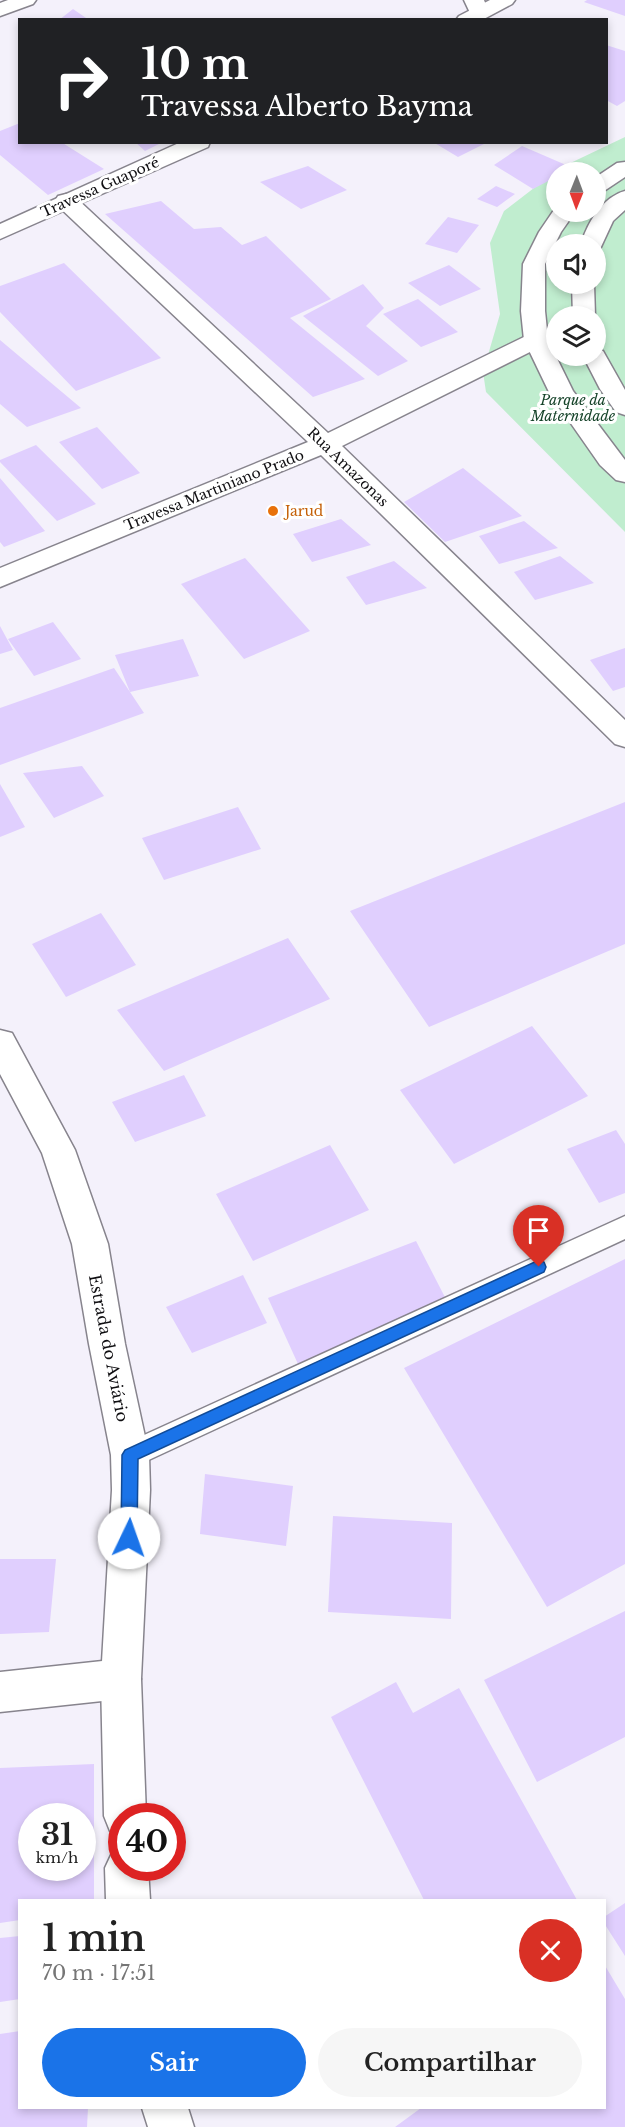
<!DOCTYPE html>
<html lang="pt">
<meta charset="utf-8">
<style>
:root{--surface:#fff;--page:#f6f6f6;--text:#222;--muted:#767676;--accent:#1a73e8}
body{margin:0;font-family:"Libre Baskerville",serif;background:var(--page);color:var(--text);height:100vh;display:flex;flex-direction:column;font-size:22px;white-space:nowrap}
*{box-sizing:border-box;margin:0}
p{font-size:20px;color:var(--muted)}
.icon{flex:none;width:33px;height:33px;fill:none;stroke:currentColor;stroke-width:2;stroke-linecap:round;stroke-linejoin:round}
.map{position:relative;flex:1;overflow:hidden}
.details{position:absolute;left:18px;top:1899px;width:588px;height:210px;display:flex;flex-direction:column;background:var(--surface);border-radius:0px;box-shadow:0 3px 9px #0003}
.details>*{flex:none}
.hud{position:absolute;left:18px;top:18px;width:590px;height:126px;border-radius:0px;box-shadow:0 3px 9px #0003;background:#202124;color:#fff;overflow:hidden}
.needle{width:39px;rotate:181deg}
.controls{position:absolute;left:546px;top:162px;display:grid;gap:12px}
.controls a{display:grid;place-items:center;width:60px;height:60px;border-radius:50%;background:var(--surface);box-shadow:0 3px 9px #0003;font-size:30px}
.speed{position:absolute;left:18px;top:1803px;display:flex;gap:12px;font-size:30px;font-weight:700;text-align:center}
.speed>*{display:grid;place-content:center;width:78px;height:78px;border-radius:50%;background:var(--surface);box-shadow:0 3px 9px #0003;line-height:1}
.speed small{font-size:15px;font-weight:400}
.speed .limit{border:9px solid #d22;background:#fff;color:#111}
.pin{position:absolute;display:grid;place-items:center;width:51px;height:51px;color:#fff;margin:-62px -26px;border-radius:50% 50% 50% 0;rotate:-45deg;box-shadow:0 0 6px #0007}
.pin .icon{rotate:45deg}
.me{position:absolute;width:66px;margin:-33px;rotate:3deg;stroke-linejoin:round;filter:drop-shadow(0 0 4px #0008)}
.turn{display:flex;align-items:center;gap:21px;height:126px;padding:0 24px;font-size:27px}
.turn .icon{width:78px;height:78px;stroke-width:2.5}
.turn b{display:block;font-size:42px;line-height:51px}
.round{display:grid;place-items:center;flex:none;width:63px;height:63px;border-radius:32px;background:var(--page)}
.overview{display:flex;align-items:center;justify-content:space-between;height:102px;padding:0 24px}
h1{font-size:36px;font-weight:600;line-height:45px}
.action{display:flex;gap:12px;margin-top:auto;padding:12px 24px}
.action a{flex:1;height:69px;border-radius:36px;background:var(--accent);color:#fff;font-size:24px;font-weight:600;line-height:69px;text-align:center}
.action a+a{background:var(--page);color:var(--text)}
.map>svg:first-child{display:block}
.green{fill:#c0edcf;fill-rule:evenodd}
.building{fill:#e0cffe;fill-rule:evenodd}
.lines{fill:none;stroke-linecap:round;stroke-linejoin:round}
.lane-casing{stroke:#87848d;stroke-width:3}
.street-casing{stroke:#87848d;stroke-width:3}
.secondary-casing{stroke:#87848d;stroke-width:3}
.lane{fill:#fff;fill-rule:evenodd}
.street{fill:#fff;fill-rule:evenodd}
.secondary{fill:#fff;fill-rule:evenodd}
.route{fill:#1a73e8;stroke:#114b97;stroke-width:1.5}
.food-dot{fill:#e8710a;stroke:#fff;stroke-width:2}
.labels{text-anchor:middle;stroke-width:6;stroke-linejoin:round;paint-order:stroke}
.far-street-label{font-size:14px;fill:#0f0e11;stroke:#fff}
.far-park-label{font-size:14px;font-style:italic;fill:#154329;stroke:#fff}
.far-food-label{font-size:14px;fill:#c56008;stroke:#fff;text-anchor:start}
.street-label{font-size:16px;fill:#0f0e11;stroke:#fff}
</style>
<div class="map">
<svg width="625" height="2127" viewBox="0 0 625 2127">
<rect width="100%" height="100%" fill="#f4f1fb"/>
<path class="green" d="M625 137V532L486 392 483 372 500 314 490 243 504 211 560 168ZM556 172H596V212H556ZM556 244H596V284H556ZM556 316H596V356H556Z"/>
<path class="building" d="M587 0H625V16L584 2Z
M73 9 89 20H59Z
M606 45 625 51V101L617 106 606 100Z
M20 123V142H61L104 169 48 195 0 155V131Z
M135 142H163L145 151Z
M433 142H488L458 157Z
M522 146 573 168 564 172H556V177L533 189 494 165Z
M308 166 347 190 301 209 260 182Z
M496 186 515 194 497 207 477 199Z
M161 201 194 229 221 227 242 245 266 236 331 299 290 318 365 379 313 397 105 214Z
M448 217 479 225 457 253 425 244Z
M64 263 161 358 76 391 0 312V286Z
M449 265 481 289 440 306 408 283Z
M363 284 384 308 366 326 408 361 378 376 303 316Z
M418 299 458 332 421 347 383 314Z
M0 340 81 408 27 427 0 404Z
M97 427 140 473 102 489 59 442Z
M36 445 96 504 57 521 0 462V460Z
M463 468 522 516 445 542 404 502Z
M0 478 45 531 4 547 0 542Z
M341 519 371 545 312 562 293 534Z
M524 521 558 548 499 564 479 536Z
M560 556 594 583 535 600 514 572Z
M245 558 310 631 244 659 181 584Z
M394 561 427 588 366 605 346 577Z
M53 622 81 659 34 676 8 639Z
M0 626 13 650 0 654Z
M183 639 199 676 130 692 115 655Z
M625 648V687L613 691 590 660Z
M114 668 144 713 0 765V708Z
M82 766 104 796 54 818 23 773Z
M0 784 25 827 0 837Z
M625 802V944L429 1027 350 911Z
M238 807 261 849 164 880 142 838Z
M101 913 136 965 66 997 32 944Z
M288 938 330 999 164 1071 117 1010Z
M532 1026 588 1096 454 1164 400 1090Z
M184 1075 206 1116 135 1142 112 1102Z
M616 1130 625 1144V1193L599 1203 567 1149Z
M330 1145 369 1210 253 1261 216 1194Z
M416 1241 449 1305 298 1364 268 1298Z
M625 1259V1564L547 1607 404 1368Z
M243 1275 267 1323 192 1353 166 1307Z
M205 1474 293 1486 286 1546 200 1534Z
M333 1516 452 1523 451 1619 328 1612Z
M0 1559H56L49 1632 0 1634Z
M625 1611V1737L537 1782 484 1680Z
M396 1682 413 1713 459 1688 577 1900H424L331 1717Z
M94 1764V1900H20V1920L0 1923V1768ZM32 1816H82V1868H32Z
M625 1903V1956L604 1923V1917Z
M20 1936V1999L0 2002V1938Z
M604 1964 625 1999V2127H395L421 2108H604Z
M20 2031V2108H88L87 2127H0V2034Z"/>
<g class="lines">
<g class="lane-casing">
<path id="lane" d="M625 1216V1239L140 1464 130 1468 120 1464 116 1455 120 1446Z"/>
</g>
<g class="street-casing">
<path id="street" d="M8 0H36L33 4 0 16V3Z
M464 0H484L489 13 486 17H472Z
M66 194 74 196 328 433 528 335 556 328V342L544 345 342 446 625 720V747L615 744 321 455 0 587V568L308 442 58 206 55 201 58 196Z
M121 1659 135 1665 141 1679 135 1693 121 1699 0 1712V1672Z"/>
</g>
<g class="secondary-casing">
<path id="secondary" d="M490 0H515L512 4 482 20H456L459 16Z
M181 142H210L208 147 0 239V224Z
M625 162V177L604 191 596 192V177L617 163Z
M625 191V210L613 221 600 249 596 250V244H581C587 224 602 197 625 191Z
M556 207V212H575L561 232 545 264V311L548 340 573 391 625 460V482L616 480 600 465 549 392 524 340 521 311 523 264 539 232Z
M572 284H594L595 316H573Z
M596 349 603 351 625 390V415L616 412 600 389 583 356H596Z
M0 1030 12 1033 75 1150 108 1244 125 1344 149 1455 150 1490 141 1679 146 1816H122V1836L110 1831 104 1816 101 1679 112 1490 111 1455 89 1344 72 1244 42 1153 0 1074Z
M122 1849V1868H148L150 1900H106L105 1868 112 1853Z
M142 2108H188L194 2127H148Z"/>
</g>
<use href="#lane" class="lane"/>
<use href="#street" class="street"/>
<use href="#secondary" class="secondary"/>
</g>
<path class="route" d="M539 1260 544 1262 546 1267 544 1272 138 1459 137 1538 134 1543 129 1545 123 1543 121 1538 122 1455 125 1450Z"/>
<circle class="food-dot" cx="273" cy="511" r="6"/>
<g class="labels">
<g class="far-street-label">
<text transform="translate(100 187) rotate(-24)" y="5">Travessa Guaporé</text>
<text transform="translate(348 467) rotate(44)" y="5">Rua Amazonas</text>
<text transform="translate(214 490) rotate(-22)" y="5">Travessa Martiniano Prado</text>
</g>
<g class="far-park-label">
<text x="573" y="405">Parque da<tspan x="573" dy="16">Maternidade</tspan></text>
</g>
<g class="far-food-label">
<text x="285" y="516">Jarud</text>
</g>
<g class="street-label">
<text transform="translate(109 1348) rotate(79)" y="6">Estrada do Aviário</text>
</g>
</g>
</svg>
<div class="controls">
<a><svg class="needle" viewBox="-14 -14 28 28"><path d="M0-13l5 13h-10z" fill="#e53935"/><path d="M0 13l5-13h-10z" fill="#767676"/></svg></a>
<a><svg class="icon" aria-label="sound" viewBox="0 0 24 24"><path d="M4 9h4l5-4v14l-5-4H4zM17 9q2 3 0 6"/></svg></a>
<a><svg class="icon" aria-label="layers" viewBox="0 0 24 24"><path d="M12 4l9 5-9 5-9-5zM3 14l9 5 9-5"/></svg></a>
</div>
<div class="speed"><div>31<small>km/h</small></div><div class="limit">40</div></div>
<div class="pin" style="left:539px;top:1267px;background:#d93025"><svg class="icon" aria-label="arrive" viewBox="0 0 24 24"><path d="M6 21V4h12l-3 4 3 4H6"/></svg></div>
<svg class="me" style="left:129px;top:1538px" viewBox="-20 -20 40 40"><circle r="19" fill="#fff"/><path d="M0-13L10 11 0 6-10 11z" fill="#1a73e8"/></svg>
<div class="hud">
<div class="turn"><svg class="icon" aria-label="right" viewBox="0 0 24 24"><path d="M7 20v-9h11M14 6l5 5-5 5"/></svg><div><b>10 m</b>Travessa Alberto Bayma</div></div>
</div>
<section class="details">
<div class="overview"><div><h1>1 min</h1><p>70 m · 17:51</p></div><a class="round" style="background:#d93025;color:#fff"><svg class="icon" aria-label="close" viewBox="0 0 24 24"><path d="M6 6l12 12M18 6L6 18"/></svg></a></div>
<div class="action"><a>Sair</a><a>Compartilhar</a></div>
</section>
</div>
